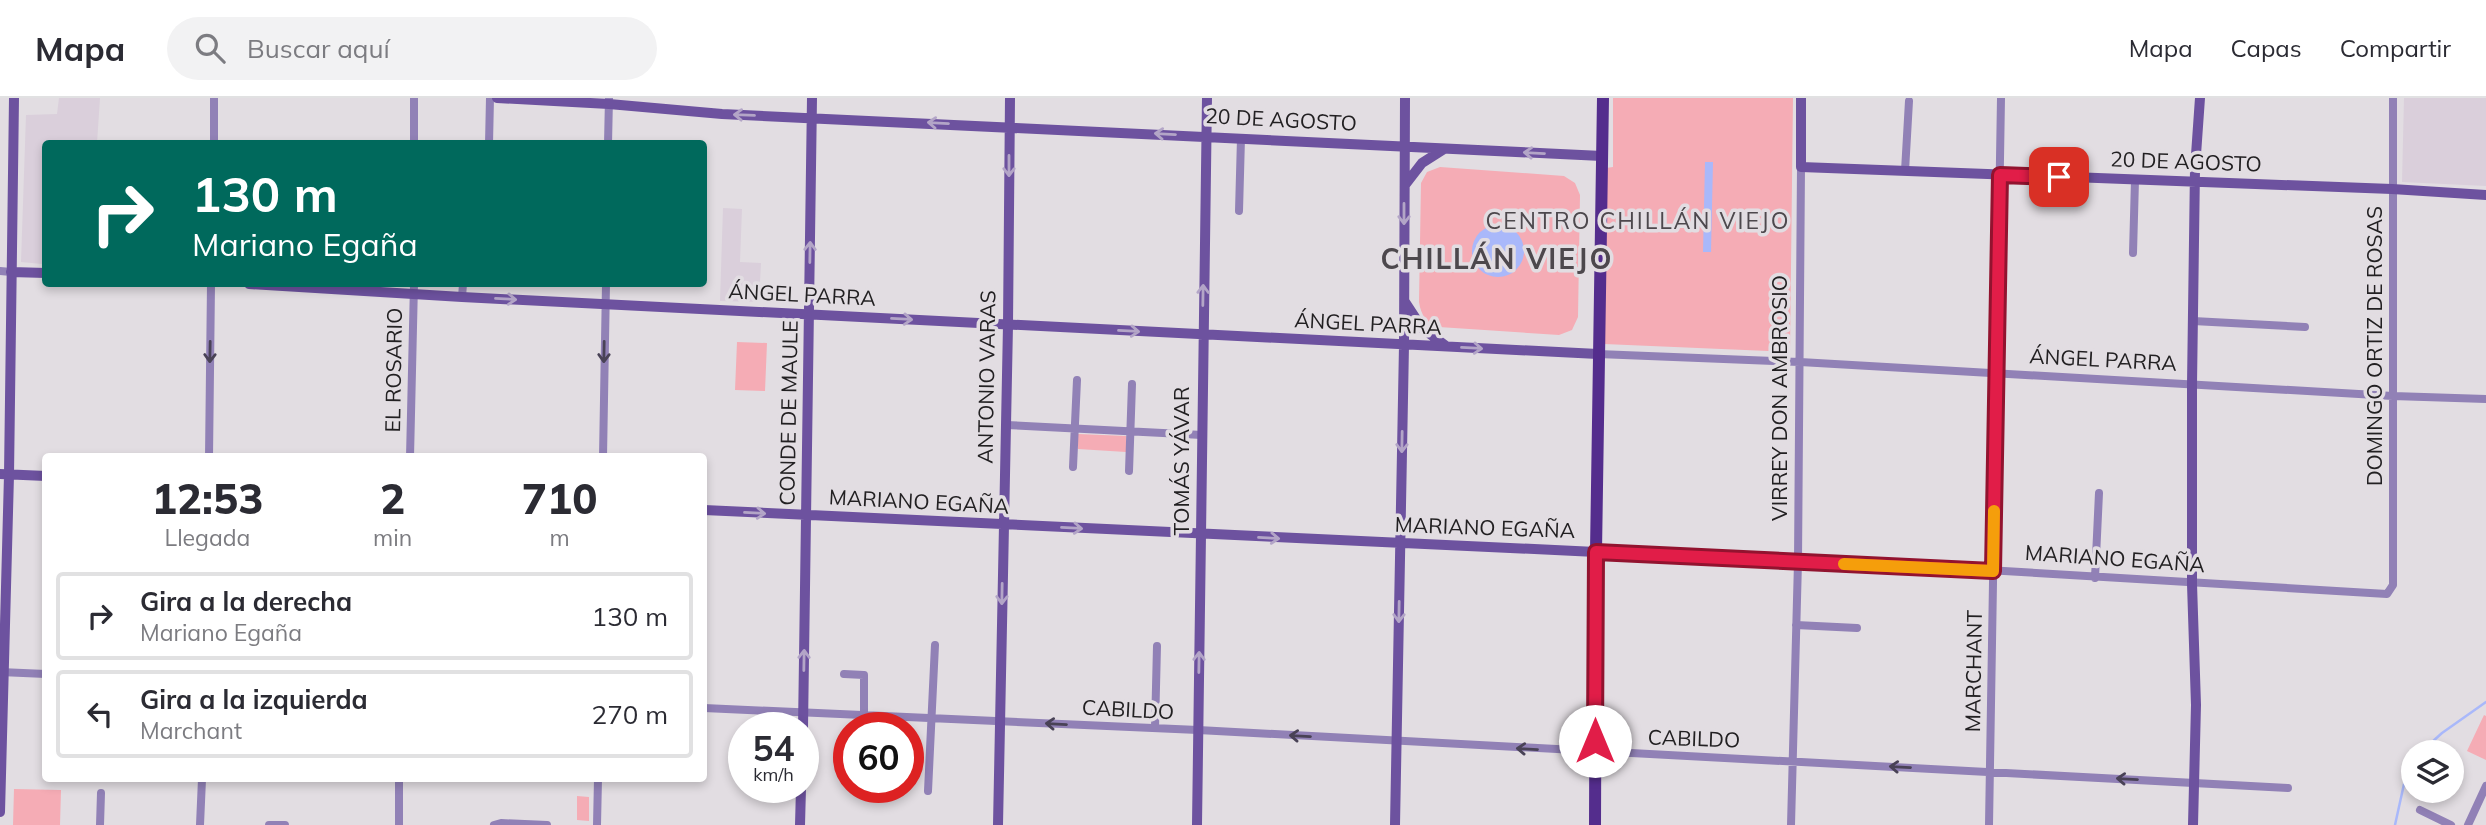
<!DOCTYPE html>
<html lang="es">
<meta charset="utf-8">
<style>
:root{--surface:#fff;--page:#f2f2f3;--text:#2b2b33;--muted:#7c7c81;--line:#e1e1e2}
body{margin:0;font-family:Mulish,sans-serif;background:var(--page);color:var(--text);height:100vh;display:flex;flex-direction:column;font-size:26px;white-space:nowrap}
*{box-sizing:border-box;margin:0}
p{font-size:23px;color:var(--muted)}
.icon{flex:none;width:38px;height:38px;fill:none;stroke:currentColor;stroke-width:2;stroke-linecap:round;stroke-linejoin:round}
.map{position:relative;flex:1;overflow:hidden}
.sheet{position:absolute;left:42px;top:355px;width:665px;height:329px;display:flex;flex-direction:column;background:var(--surface);border-radius:7px;box-shadow:0 4px 10px #0003}
.sheet>*{flex:none}
.guide{position:absolute;left:42px;top:42px;width:665px;height:147px;border-radius:7px;box-shadow:0 4px 10px #0003;background:#00695c;color:#fff;overflow:hidden}
.controls{position:absolute;left:2401px;top:642px;display:grid;gap:14px}
.controls a{display:grid;place-items:center;width:63px;height:63px;border-radius:50%;background:var(--surface);box-shadow:0 4px 10px #0003;font-size:35px}
.speed{position:absolute;left:728px;top:614px;display:flex;gap:14px;font-size:35px;font-weight:700;text-align:center}
.speed>*{display:grid;place-content:center;width:91px;height:91px;border-radius:50%;background:var(--surface);box-shadow:0 4px 10px #0003;line-height:1}
.speed small{font-size:18px;font-weight:400}
.speed .limit{border:10px solid #d22;background:#fff;color:#111}
.pin{position:absolute;display:grid;place-items:center;width:60px;height:60px;color:#fff;margin:-30px;border-radius:14px;box-shadow:0 4px 10px #0006}
.me{position:absolute;width:77px;margin:-38px;rotate:0deg;stroke-linejoin:round;filter:drop-shadow(0 0 5px #0008)}
.turn{display:flex;align-items:center;gap:24px;height:147px;padding:0 35px;font-size:32px}
.turn .icon{width:91px;height:91px;stroke-width:2.5}
.turn b{display:block;font-size:49px;line-height:60px}
.eta{display:flex;justify-content:space-evenly;align-items:center;height:119px;text-align:center}
.eta b{font-size:42px;font-weight:800;line-height:49px}
ul{padding:0;list-style:none}
li{display:flex;align-items:center;gap:21px;height:88px;margin:0 14px 10px;padding:0 21px;border:4px solid var(--line);border-radius:7px}
li div{flex:1}
li b{display:block;font-size:26px}
li em{font-style:normal}
header{display:flex;align-items:center;gap:42px;box-sizing:border-box;height:98px;padding:0 35px;background:var(--surface);border-bottom:2px solid var(--line)}
header strong{font-size:33px}
nav{display:flex;gap:38px;margin-inline-start:auto;font-size:24px}
.search{width:490px;height:63px;background:var(--page);display:flex;align-items:center;gap:18px;box-sizing:border-box;padding:0 24px;border-radius:38px;color:var(--muted);font-size:26px}
.map>svg:first-child{display:block}
.built{fill:#dacfdb}
.green{fill:#f5acb5}
.water{fill:#a9b8fa}
.lines{fill:none;stroke-linecap:round;stroke-linejoin:round}
.stream{stroke:#a9b8fa;stroke-width:2.5}
.street{stroke:#9181b6;stroke-width:8}
.secondary{stroke:#6d529f;stroke-width:10}
.primary{stroke:#542d8d;stroke-width:12}
.oneway{stroke:#b3a5c7}
.oneway2{stroke:#494256}
.route-casing{stroke:#92132f;stroke-width:18}
.route{stroke:#e11d48;stroke-width:12}
.slow{stroke:#f59e0b;stroke-width:12}
.labels{text-anchor:middle;stroke-width:7;stroke-linejoin:round;paint-order:stroke}
.street-label{font-size:21px;fill:#222022;stroke:#e2dde2}
.neighbourhood-label{font-size:23px;letter-spacing:2px;fill:#4d484d;stroke:#e2dde2}
.district-label{font-size:28px;font-weight:bold;letter-spacing:2px;fill:#4d484d;stroke:#e2dde2}
</style>
<header>
<strong>Mapa</strong>
<div class="search"><svg class="icon" aria-label="search" viewBox="0 0 24 24"><circle cx="10" cy="10" r="6"/><path d="M15 15l6 6"/></svg>Buscar aquí</div>
<nav><a>Mapa</a><a>Capas</a><a>Compartir</a></nav>
</header>
<div class="map">
<svg width="2486" height="727" viewBox="0 0 2486 727">
<rect width="100%" height="100%" fill="#e2dde2"/>
<path class="built" d="M59 0H100L97 45 46 46V134H43L42 166 21 164 26 17 57 16Z
M2404 0H2486V88L2402 84Z
M723 110 742 111 740 164 761 165 759 204 720 203Z"/>
<path class="green" d="M1613 0H1793L1790 254 1604 246 1606 70 1613 69Z
M1440 69 1564 78 1575 85 1580 97 1578 219 1572 232 1559 237 1439 229C1426 225 1421 217 1419 204L1421 85 1427 74Z
M737 244 767 245 765 293 735 292Z
M1078 336 1126 338V354L1078 351Z
M2484 617 2486 618V662L2467 653Z
M14 691 61 692 60 727H13Z
M577 698 589 699V723L577 722Z"/>
<path class="water" d="M1705 64H1713L1711 154H1703Z
M1472 153a26 26 0 1 1 52 0a26 26 0 1 1-52 0Z"/>
<g class="lines">
<path class="stream" d="M2421 654 2442 635 2486 604
M2395 727 2404 686 2413 667"/>
<path class="street" d="M214 46V0
M414 46V0
M489 46 490 0
M608 46 609 0
M1905 73 1909 3
M1239 113 1241 40
M2133 155 2135 82
M0 173 11 174
M462 199 463 186
M2193 223 2305 229
M1598 256 1800 264 2393 298 2486 301
M1006 327 1202 337
M209 359 211 186
M410 359 414 186
M603 359 606 186
M1073 369 1077 282
M1129 373 1132 286
M1596 454 1987 472 2387 496 2393 487V0
M2095 480 2099 395
M1796 527 1857 530
M0 574 46 576
M844 576 864 577V617
M704 610 1198 632 2288 690
M1155 630 1157 548
M928 693 935 547
M2420 712 2451 727
M100 727 101 695
M200 727 202 681
M269 727H285
M399 727V681
M494 727 501 725 547 727
M597 727 598 681
M1791 727 1798 464 1801 69
M1989 727 2001 0
M2468 727 2486 688"/>
<path class="secondary" d="M497 0 609 6 722 16 1602 58
M1801 0V69L2392 91 2486 97
M1405 87 1422 65 1444 51
M11 174 46 175
M249 186 462 199 1598 256
M1405 204 1422 230 1446 248
M0 376 46 378
M704 412 1596 454
M803 630 812 0
M0 714 9 377 14 0
M800 727 801 690
M998 727 1008 227 1010 0
M1197 727 1207 0
M1395 727 1404 247 1405 0
M2193 727 2196 607 2192 486V287L2195 71 2200 0"/>
<path class="primary" d="M1595 727 1596 454 1603 0"/>
</g>
<defs><path id="oneway-shaft" d="M-6 0H5M1.5-3L5.5 0L1.5 3" fill="none" stroke-width="1.6" stroke-linecap="round" stroke-linejoin="round" transform="scale(1.75)"/></defs>
<g class="oneway">
<use href="#oneway-shaft" transform="translate(744 17) rotate(-178)"/>
<use href="#oneway-shaft" transform="translate(938 25) rotate(-177)"/>
<use href="#oneway-shaft" transform="translate(1165 36) rotate(-177)"/>
<use href="#oneway-shaft" transform="translate(1534 55) rotate(-177)"/>
<use href="#oneway-shaft" transform="translate(1009 68) rotate(90)"/>
<use href="#oneway-shaft" transform="translate(1404 116) rotate(90)"/>
<use href="#oneway-shaft" transform="translate(810 154) rotate(-89)"/>
<use href="#oneway-shaft" transform="translate(1203 197) rotate(-89)"/>
<use href="#oneway-shaft" transform="translate(506 201) rotate(3)"/>
<use href="#oneway-shaft" transform="translate(902 221) rotate(3)"/>
<use href="#oneway-shaft" transform="translate(1129 233) rotate(3)"/>
<use href="#oneway-shaft" transform="translate(1472 250) rotate(3)"/>
<use href="#oneway-shaft" transform="translate(1402 344) rotate(91)"/>
<use href="#oneway-shaft" transform="translate(755 415) rotate(3)"/>
<use href="#oneway-shaft" transform="translate(1072 430) rotate(3)"/>
<use href="#oneway-shaft" transform="translate(1269 440) rotate(3)"/>
<use href="#oneway-shaft" transform="translate(1002 496) rotate(91)"/>
<use href="#oneway-shaft" transform="translate(1399 514) rotate(91)"/>
<use href="#oneway-shaft" transform="translate(804 562) rotate(-89)"/>
<use href="#oneway-shaft" transform="translate(1199 564) rotate(-89)"/>
</g>
<g class="oneway2">
<use href="#oneway-shaft" transform="translate(210 254) rotate(91)"/>
<use href="#oneway-shaft" transform="translate(604 254) rotate(91)"/>
<use href="#oneway-shaft" transform="translate(1056 626) rotate(-177)"/>
<use href="#oneway-shaft" transform="translate(1300 638) rotate(-177)"/>
<use href="#oneway-shaft" transform="translate(1527 651) rotate(-177)"/>
<use href="#oneway-shaft" transform="translate(1900 669) rotate(-177)"/>
<use href="#oneway-shaft" transform="translate(2127 681) rotate(-177)"/>
</g>
<g class="lines">
<g class="route-casing">
<path id="route" d="M1595 643 1596 454 1993 473 2000 77 2059 79"/>
</g>
<use href="#route" class="route"/>
<path class="slow" d="M1844 466 1993 473 1994 413"/>
</g>
<g class="labels">
<g class="street-label">
<text transform="translate(1281 22) rotate(3)" y="7">20 DE AGOSTO</text>
<text transform="translate(2186 64) rotate(2)" y="7">20 DE AGOSTO</text>
<text transform="translate(802 197) rotate(3)" y="7">ÁNGEL PARRA</text>
<text transform="translate(1368 226) rotate(3)" y="7">ÁNGEL PARRA</text>
<text transform="translate(2375 248) rotate(-90)" y="7">DOMINGO ORTIZ DE ROSAS</text>
<text transform="translate(2103 262) rotate(3)" y="7">ÁNGEL PARRA</text>
<text transform="translate(394 272) rotate(-89)" y="7">EL ROSARIO</text>
<text transform="translate(987 279) rotate(-89)" y="7">ANTONIO VARAS</text>
<text transform="translate(1780 300) rotate(-90)" y="7">VIRREY DON AMBROSIO</text>
<text transform="translate(789 315) rotate(-89)" y="7">CONDE DE MAULE</text>
<text transform="translate(1182 363) rotate(-90)" y="7">TOMÁS YÁVAR</text>
<text transform="translate(919 404) rotate(3)" y="7">MARIANO EGAÑA</text>
<text transform="translate(1485 430) rotate(2)" y="7">MARIANO EGAÑA</text>
<text transform="translate(2115 461) rotate(4)" y="7">MARIANO EGAÑA</text>
<text transform="translate(1974 573) rotate(-89)" y="7">MARCHANT</text>
<text transform="translate(1128 612) rotate(3)" y="7">CABILDO</text>
<text transform="translate(1694 641) rotate(2)" y="7">CABILDO</text>
</g>
<g class="neighbourhood-label">
<text x="1638" y="131">CENTRO CHILLÁN VIEJO</text>
</g>
<g class="district-label">
<text x="1497" y="171">CHILLÁN VIEJO</text>
</g>
</g>
</svg>
<div class="controls">
<a><svg class="icon" aria-label="layers" viewBox="0 0 24 24"><path d="M12 4l9 5-9 5-9-5zM3 14l9 5 9-5"/></svg></a>
</div>
<div class="speed"><div>54<small>km/h</small></div><div class="limit">60</div></div>
<div class="pin" style="left:2059px;top:79px;background:#d93025"><svg class="icon" aria-label="arrive" viewBox="0 0 24 24"><path d="M6 21V4h12l-3 4 3 4H6"/></svg></div>
<svg class="me" style="left:1595px;top:643px" viewBox="-20 -20 40 40"><circle r="19" fill="#fff"/><path d="M0-13L10 11 0 6-10 11z" fill="#e11d48"/></svg>
<div class="guide">
<div class="turn"><svg class="icon" aria-label="right" viewBox="0 0 24 24"><path d="M7 20v-9h11M14 6l5 5-5 5"/></svg><div><b>130 m</b>Mariano Egaña</div></div>
</div>
<section class="sheet">
<div class="eta">
<div><b>12:53</b><p>Llegada</p></div>
<div><b>2</b><p>min</p></div>
<div><b>710</b><p>m</p></div>
</div>
<ul>
<li><svg class="icon" aria-label="right" viewBox="0 0 24 24"><path d="M7 20v-9h11M14 6l5 5-5 5"/></svg><div><b>Gira a la derecha</b><p>Mariano Egaña</p></div><em>130 m</em></li>
<li><svg class="icon" aria-label="left" viewBox="0 0 24 24"><path d="M17 20v-9H6M10 6l-5 5 5 5"/></svg><div><b>Gira a la izquierda</b><p>Marchant</p></div><em>270 m</em></li>
</ul>
</section>
</div>
